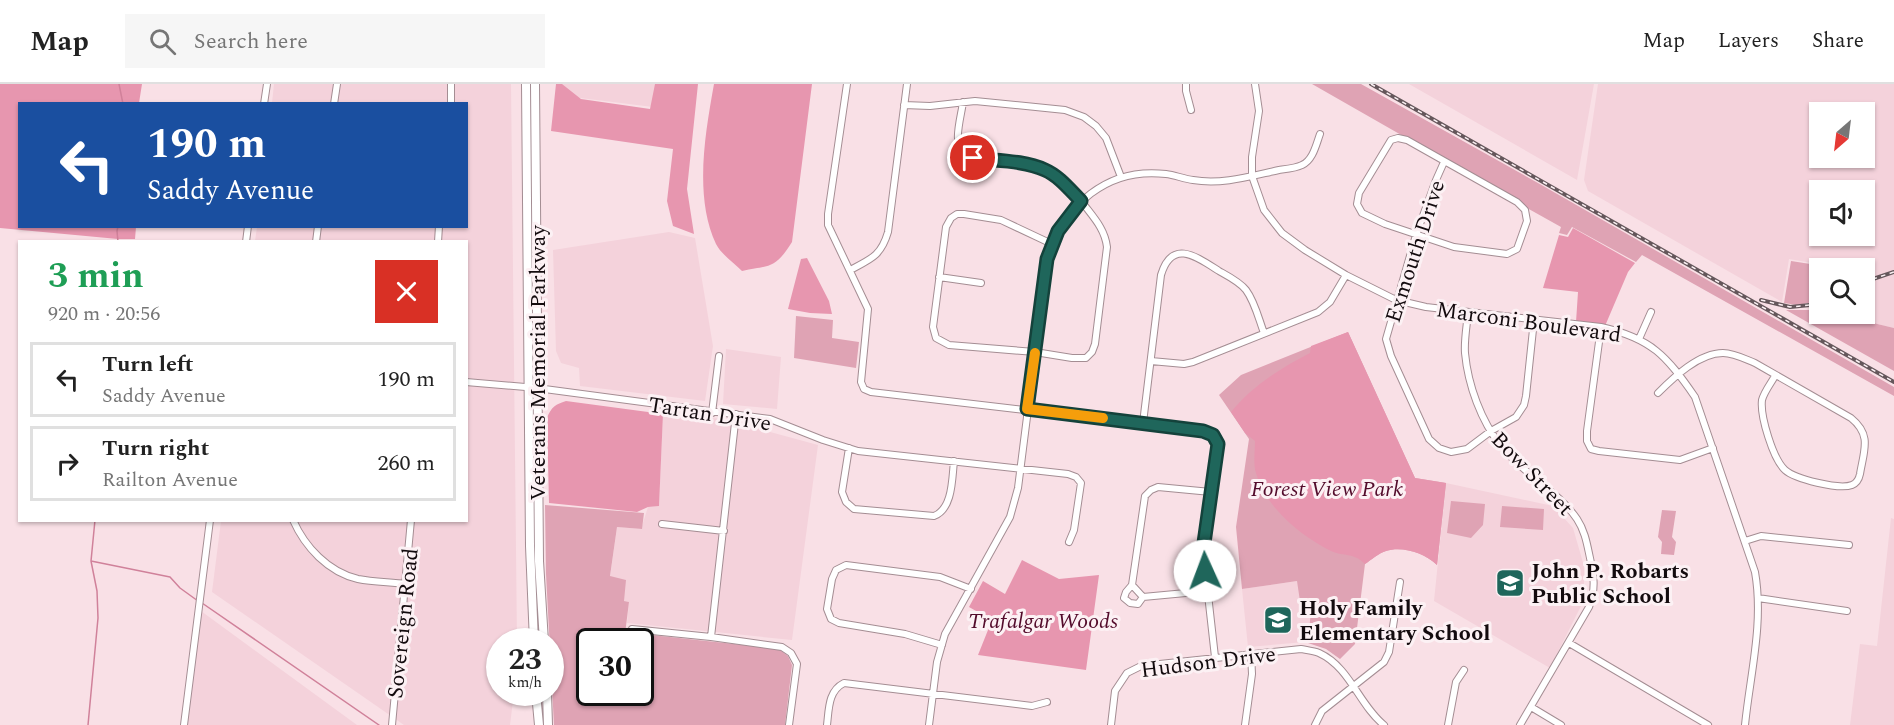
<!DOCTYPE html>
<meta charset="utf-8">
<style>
:root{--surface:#fff;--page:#f6f6f6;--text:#222;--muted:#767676;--line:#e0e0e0}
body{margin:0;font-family:Spectral,serif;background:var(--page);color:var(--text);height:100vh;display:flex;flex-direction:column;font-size:22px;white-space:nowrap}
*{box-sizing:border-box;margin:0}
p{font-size:20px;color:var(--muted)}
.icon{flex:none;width:33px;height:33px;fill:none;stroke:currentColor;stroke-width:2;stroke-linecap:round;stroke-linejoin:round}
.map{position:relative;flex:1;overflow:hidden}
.details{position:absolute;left:18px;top:156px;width:450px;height:282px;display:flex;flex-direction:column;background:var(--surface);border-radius:0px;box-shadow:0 2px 4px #0004}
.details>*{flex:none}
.hud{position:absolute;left:18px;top:18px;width:450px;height:126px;border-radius:0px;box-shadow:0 2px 4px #0004;background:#1a4fa0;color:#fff;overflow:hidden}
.needle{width:39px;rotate:208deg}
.tools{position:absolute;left:1809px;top:18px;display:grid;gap:12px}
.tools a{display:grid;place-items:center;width:66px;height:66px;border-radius:0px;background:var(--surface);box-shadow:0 2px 4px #0004;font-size:30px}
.speed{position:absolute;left:486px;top:544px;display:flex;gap:12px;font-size:30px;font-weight:700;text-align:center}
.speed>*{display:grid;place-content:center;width:78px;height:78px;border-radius:50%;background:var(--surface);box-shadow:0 2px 4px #0004;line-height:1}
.speed small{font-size:15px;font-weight:400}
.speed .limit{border:3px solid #111;border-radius:9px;background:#fff;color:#111}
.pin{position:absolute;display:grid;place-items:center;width:51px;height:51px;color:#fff;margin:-26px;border:3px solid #fff;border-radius:50%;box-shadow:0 2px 6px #0007}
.me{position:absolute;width:66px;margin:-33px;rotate:358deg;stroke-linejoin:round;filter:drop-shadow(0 0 4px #0008)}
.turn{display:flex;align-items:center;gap:21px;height:126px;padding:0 30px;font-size:27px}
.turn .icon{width:78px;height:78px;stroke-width:2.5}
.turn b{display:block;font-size:42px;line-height:51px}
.round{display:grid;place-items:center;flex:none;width:63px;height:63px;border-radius:0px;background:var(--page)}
.summary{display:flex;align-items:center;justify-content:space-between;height:102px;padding:0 30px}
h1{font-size:36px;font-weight:700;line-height:45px;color:#1e9e55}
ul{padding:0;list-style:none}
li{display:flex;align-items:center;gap:18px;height:75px;margin:0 12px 9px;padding:0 18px;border:3px solid var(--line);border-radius:0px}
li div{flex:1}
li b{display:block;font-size:22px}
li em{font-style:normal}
header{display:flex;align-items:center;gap:36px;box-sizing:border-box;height:84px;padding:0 30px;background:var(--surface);border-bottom:2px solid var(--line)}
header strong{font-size:28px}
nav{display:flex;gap:33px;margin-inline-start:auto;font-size:21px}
.search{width:420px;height:54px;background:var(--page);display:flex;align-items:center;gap:15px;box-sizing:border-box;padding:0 21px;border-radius:0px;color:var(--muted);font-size:22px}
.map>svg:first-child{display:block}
.built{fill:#f4d2db;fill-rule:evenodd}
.green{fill:#dfa3b4}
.forest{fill:#e796af}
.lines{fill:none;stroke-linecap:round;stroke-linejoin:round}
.stream{stroke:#d0819a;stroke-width:1.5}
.minor-casing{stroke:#a48d93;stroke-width:8}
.highway-casing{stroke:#a48d93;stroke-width:10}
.minor{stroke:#fff;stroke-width:6}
.highway{stroke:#fff;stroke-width:8}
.rail-casing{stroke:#65575b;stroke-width:4}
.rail{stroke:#fcf1f4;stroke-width:1.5;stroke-dasharray:4.5;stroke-linecap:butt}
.route-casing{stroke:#14423b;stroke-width:15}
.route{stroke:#1f665b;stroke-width:10}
.slow{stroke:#f59e0b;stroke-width:10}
.labels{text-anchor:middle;stroke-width:6;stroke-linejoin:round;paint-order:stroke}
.street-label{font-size:22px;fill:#130b0e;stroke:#fcf1f4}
.park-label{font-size:22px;font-style:italic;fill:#530b2b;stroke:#fcf1f4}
.poi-label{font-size:22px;font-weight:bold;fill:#130b0e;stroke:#fcf1f4;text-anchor:start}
</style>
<header>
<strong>Map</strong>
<div class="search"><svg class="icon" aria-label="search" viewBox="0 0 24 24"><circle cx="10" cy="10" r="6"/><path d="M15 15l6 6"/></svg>Search here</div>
<nav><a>Map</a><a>Layers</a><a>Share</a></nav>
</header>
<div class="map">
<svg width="1894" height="641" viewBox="0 0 1894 641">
<rect width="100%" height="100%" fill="#f9e0e6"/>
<path class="built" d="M274 0H511L517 558H500V609H514L510 641H404L212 508 221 437 466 436V158L255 157 257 143 466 142V20L272 19Z
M558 0H656L653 23 556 11Z
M1409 0H1594L1577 96Z
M1598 0H1894V244L1843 232V230H1864L1865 197 1872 191 1865 189 1864 184H1841L1789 175 1782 218 1588 107 1584 96ZM1820 28H1864V74H1820ZM1820 106H1864V152H1820Z
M669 148 695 154 713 262 705 317 580 302 579 284 561 279 556 267 553 166Z
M726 265 781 273 777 325 723 320Z
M663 330 722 335 818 361 792 556 627 539 629 518 624 517 610 493 617 443 641 445 648 423 659 422Z
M1446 399 1553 422 1573 444 1584 482V516L1550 584 1434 517Z
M1891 434 1894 435V641H1850L1860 560 1877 562Z
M1297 497 1311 524 1309 548 1305 558 1248 563 1242 505Z
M201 527 357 641H187Z"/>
<path class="green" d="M1312 0H1361L1538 99 1894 303V312L1642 171 1636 178 1572 143 1567 151 1559 149 1561 143 1527 124 1522 120Z
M1791 177 1836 184H1820L1819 217 1797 221 1784 219Z
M1786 226H1819L1820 230H1843L1844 232 1894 244V287Z
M796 232 833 236 832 254 859 258 856 284 794 274Z
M1348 248 1415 394 1446 399 1437 481C1424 469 1403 462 1386 467 1379 469 1371 476 1365 480L1355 560 1340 575 1326 565 1305 558 1309 548 1311 525 1301 524 1297 497 1242 505 1236 443 1249 355 1219 311 1241 291Z
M1451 417 1485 420 1483 441 1471 454 1447 449Z
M545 421 644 429 642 445 617 443 610 492 626 496 624 517 629 518 624 558H590V609H640V558H633L637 552 642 550 779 565 788 572 792 581 785 641H554L546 490Z
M1502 422 1544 425 1543 446 1500 443Z
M1662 426 1676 427 1672 453 1676 458 1674 471 1661 470 1662 458 1658 453Z"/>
<path class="forest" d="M0 0H142L139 19 20 20V142L136 143 135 155H118L0 144Z
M556 0H562L581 15 650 25 655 0H698L687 105 694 150 673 142 667 117 673 65 551 47Z
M714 0H812L792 158C775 185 771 181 742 187 734 179 721 170 716 160 694 113 705 50 714 0Z
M1573 144 1635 179 1628 188 1605 242 1576 238 1578 208 1543 204 1559 151 1568 153Z
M807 174 829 217 832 230 810 229 788 225 801 175Z
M1348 248 1415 394 1446 399 1437 481C1424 469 1403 462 1386 467 1379 469 1371 476 1365 480 1353 468 1345 473 1331 467 1301 452 1266 424 1256 389 1253 380 1255 367 1255 357L1245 349 1231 328C1252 302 1281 284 1310 269L1311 262Z
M566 317 663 330 659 422 648 423 637 428 549 419 547 334C551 323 556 320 566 317Z
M1022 476 1059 495 1099 491 1086 586 978 571 992 536 969 523 983 497 1005 510Z"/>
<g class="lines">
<path class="stream" d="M119 0 123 20
M118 158 117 147 118 142
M91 477 170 493 180 504 198 517
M202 519 379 641
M88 641 98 534 97 507 91 477 95 436"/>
<g class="minor-casing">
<path id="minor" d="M847 0 828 130V141L868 225 861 298 864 305 871 308 1203 347 1213 351 1218 360 1203 466 1215 573
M1186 0V7L1191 26
M1255 0 1259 27 1252 73V92L1264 126 1282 149 1305 166 1346 191 1396 216 1426 223 1601 243C1651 254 1667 272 1695 313L1755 488C1764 539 1750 591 1745 641
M963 18C961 34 952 59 964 72 990 79 1023 74 1047 87 1061 96 1074 110 1085 122 1095 135 1105 146 1107 163L1095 260 1092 268 1086 274H1072L1035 268 949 261 936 254 933 243 946 143 951 134 957 130H964L1001 136 1052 160
M264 20 267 0
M334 20 337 0
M451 20V0
M904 21 930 22 975 17 1065 26 1084 33 1096 42 1106 54 1121 93
M1398 54 1407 56 1517 118 1525 126 1527 137 1517 165 1507 170 1454 163 1385 140 1362 129 1357 120 1359 109 1391 56Z
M1444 78 1436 96 1416 151 1386 255 1391 272 1429 355 1439 364 1451 368 1467 365 1491 347 1516 333 1524 321 1526 312 1534 236
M246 158 248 142
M316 158 318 142
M438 158 439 142
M850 186C871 175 881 172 888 148L907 0
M939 193 981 199
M1468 228C1467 241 1464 256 1465 269 1468 301 1481 337 1501 362 1522 389 1559 408 1577 435 1585 447 1587 460 1590 474 1594 492 1596 505 1589 523L1520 641
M1601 243 1587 347V357L1591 365 1599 367 1680 376 1713 364
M1639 255 1651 228
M1151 277 1184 280 1193 278 1318 228 1330 218 1346 191
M466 298 537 304 770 335 823 356 858 367 1068 390 1076 393 1081 399 1074 446 1069 458
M1658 309C1674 293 1699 269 1723 269 1734 269 1745 275 1755 279L1851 334C1872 351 1864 366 1860 390 1859 395 1857 399 1852 401 1839 406 1795 395 1785 386 1773 375 1760 332 1762 316 1764 308 1771 299 1775 292
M712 329 719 272
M1143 339 1161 191C1172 154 1197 173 1219 187 1228 192 1240 198 1246 206 1255 218 1259 236 1264 249
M849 364 842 408 846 418 854 425 934 432C953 425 952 394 954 377
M293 436C305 463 328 488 358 495 373 498 390 498 406 500
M662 440 724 447
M1745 457 1761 452 1849 461
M1132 501 1126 508 1124 514 1130 519 1138 520 1143 513
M1207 507 1143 513 1132 501 1145 412 1151 406 1158 403 1211 408
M1758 514 1847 527
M632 545 711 553 782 563 791 569 797 580 789 641
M711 553 736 330
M1569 559 1708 641
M942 561 905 550 839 539 831 535 827 525 832 495 836 486 846 481 940 493 971 505
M1531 623 1561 641
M184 641 210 436
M392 641 411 436
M827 641C829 625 828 607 844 599L1032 622 1047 618
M929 641 937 578 945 550 1010 433 1018 404 1047 175C1065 121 1106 83 1166 90 1175 91 1184 95 1193 96 1222 101 1251 92 1279 86 1286 85 1296 84 1302 81 1313 76 1316 61 1320 50
M1111 641 1115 607 1127 589 1141 582 1301 565C1306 566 1314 567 1319 569 1350 583 1359 621 1384 641
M1245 641 1252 590 1251 570
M1315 641 1322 627 1384 578 1389 568 1400 498
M1448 641 1456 598 1464 586"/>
</g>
<g class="highway-casing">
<path id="highway" d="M526 0 530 462 534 558
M535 0 539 477 544 558
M536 609 539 641
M547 609 548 641"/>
</g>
<use href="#minor" class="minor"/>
<use href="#highway" class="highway"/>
<g class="rail-casing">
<path id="rail" d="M1371 0 1894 298
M1864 198 1894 188
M1761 216 1790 223 1820 220"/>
</g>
<use href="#rail" class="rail"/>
</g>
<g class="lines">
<g class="route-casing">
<path id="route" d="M973 74C996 77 1023 76 1045 86 1059 92 1070 106 1081 117L1058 147 1047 175 1027 325 1203 347 1213 351 1218 360 1203 466 1205 487"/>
</g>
<use href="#route" class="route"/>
<path class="slow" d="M1035 269 1027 325 1103 334"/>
</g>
<defs>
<g id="school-square" transform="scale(1.5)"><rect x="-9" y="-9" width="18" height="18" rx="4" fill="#1f665b" stroke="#fcf1f4"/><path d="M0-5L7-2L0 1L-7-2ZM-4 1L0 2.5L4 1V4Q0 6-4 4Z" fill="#fff"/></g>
</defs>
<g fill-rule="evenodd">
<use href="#school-square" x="1510" y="499"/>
<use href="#school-square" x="1278" y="536"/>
</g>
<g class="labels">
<g class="street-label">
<text transform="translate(1414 167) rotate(-72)" y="8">Exmouth Drive</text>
<text transform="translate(1529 237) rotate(8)" y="8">Marconi Boulevard</text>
<text transform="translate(537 279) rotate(-90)" y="8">Veterans Memorial Parkway</text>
<text transform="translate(710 329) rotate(9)" y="8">Tartan Drive</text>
<text transform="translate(1533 389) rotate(46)" y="8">Bow Street</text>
<text transform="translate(402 539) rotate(-84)" y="8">Sovereign Road</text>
<text transform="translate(1208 577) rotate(-7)" y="8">Hudson Drive</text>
</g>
<g class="park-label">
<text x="1327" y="412">Forest View Park</text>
<text x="1043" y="544">Trafalgar Woods</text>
</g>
<g class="poi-label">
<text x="1531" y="494">John P. Robarts<tspan x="1531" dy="25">Public School</tspan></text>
<text x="1299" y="531">Holy Family<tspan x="1299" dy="25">Elementary School</tspan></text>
</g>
</g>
</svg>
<div class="tools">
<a><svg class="needle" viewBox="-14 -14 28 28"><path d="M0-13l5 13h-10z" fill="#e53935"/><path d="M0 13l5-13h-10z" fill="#767676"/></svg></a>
<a><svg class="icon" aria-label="sound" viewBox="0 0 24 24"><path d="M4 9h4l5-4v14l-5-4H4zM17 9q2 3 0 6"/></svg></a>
<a><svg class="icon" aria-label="search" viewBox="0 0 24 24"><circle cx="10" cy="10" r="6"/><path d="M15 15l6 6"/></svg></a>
</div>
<div class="speed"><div>23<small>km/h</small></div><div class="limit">30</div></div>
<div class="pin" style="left:973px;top:74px;background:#d93025"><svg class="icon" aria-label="arrive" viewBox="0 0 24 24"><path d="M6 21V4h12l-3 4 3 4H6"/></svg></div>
<svg class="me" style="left:1205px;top:487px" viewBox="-20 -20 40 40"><circle r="19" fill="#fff"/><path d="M0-13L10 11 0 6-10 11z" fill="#1f665b"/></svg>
<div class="hud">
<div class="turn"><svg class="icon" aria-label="left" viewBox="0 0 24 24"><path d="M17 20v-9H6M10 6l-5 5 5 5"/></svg><div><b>190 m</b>Saddy Avenue</div></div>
</div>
<section class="details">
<div class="summary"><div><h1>3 min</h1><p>920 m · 20:56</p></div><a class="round" style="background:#d93025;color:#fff"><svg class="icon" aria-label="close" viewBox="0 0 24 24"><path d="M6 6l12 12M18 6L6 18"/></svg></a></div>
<ul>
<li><svg class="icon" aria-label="left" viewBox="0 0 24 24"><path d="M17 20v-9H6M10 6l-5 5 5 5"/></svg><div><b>Turn left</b><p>Saddy Avenue</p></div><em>190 m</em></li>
<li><svg class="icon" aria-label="right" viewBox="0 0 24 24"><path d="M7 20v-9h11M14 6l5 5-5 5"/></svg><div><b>Turn right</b><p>Railton Avenue</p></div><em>260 m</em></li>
</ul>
</section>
</div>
